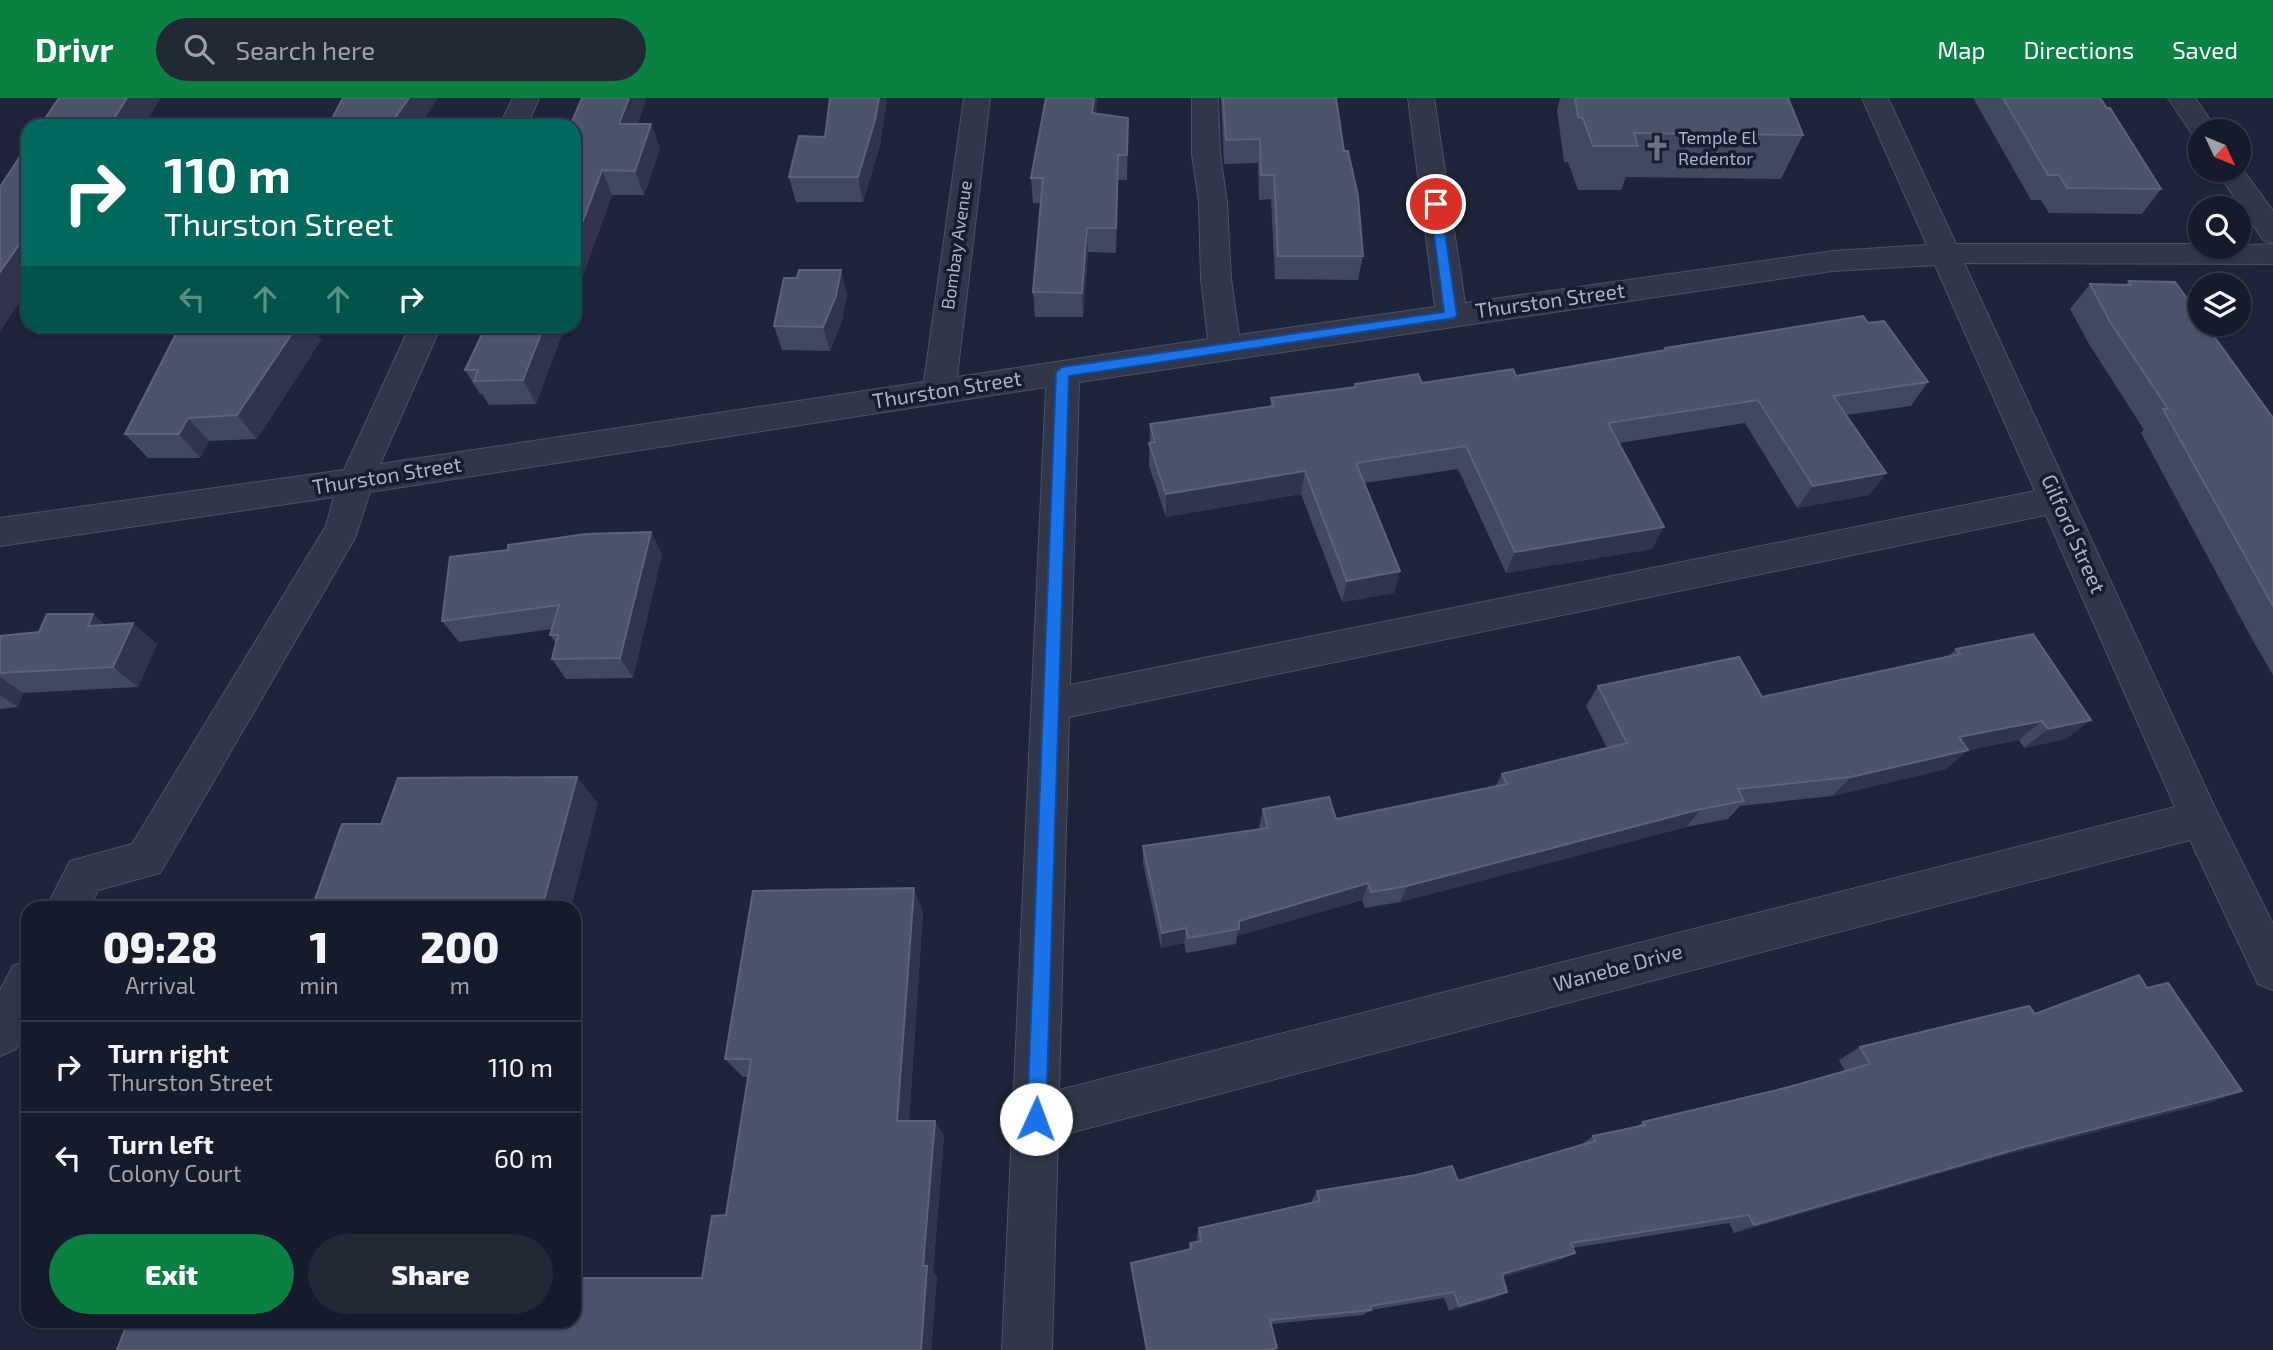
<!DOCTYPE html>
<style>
:root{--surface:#161b2b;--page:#232837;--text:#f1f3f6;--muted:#9ea1a9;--line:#353947;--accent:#0b8043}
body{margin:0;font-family:"Exo 2",sans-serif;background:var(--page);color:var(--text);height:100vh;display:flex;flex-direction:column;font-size:26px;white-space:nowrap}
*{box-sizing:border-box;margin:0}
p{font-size:23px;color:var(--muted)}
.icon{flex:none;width:38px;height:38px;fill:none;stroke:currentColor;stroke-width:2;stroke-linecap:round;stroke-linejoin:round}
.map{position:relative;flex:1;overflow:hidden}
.drawer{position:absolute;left:21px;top:803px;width:560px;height:427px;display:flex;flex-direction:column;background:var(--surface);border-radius:21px;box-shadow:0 2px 5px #0004,0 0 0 2px var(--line)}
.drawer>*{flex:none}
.top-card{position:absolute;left:21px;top:21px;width:560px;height:214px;border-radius:21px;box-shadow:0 2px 5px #0004,0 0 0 2px var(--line);background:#00695c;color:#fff;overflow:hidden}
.needle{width:46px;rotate:134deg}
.controls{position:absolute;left:2188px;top:21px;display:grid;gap:14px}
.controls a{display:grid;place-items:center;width:63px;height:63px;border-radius:50%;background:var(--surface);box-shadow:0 2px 5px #0004,0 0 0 2px var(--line);font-size:35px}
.pin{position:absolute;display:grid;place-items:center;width:60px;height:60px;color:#fff;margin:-30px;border:4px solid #fff;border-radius:50%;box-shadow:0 2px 7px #0007}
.me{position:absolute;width:77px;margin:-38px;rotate:2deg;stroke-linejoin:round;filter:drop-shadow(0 0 5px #0008)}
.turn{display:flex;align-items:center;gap:24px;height:147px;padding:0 28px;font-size:32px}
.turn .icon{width:91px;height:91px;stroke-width:2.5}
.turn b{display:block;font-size:49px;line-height:60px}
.lanes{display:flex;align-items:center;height:66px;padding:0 28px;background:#0003;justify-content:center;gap:35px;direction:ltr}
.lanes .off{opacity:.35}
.eta{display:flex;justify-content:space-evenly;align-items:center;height:119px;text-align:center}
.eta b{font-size:42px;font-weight:800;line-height:49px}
.button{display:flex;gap:14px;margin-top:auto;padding:14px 28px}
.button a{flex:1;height:80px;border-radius:42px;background:var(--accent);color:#fff;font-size:28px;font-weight:800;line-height:80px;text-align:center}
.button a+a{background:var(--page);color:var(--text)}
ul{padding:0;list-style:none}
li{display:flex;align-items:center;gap:21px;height:91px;padding:0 28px;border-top:2px solid var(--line)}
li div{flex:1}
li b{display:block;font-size:26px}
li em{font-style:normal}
header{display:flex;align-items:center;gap:42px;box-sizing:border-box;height:98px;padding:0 35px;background:var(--accent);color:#fff}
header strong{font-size:33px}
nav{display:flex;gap:38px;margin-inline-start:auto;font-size:24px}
.search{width:490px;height:63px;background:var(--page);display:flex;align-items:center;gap:18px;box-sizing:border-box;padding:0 24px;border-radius:38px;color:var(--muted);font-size:26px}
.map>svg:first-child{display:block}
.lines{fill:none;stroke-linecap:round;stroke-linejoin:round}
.minor-casing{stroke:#4c5164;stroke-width:2}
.minor{fill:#313749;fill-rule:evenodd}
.wall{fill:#414961}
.shaded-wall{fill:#2e354c}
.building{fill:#4c546c;stroke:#5b637a;stroke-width:2}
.route{fill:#1a73e8;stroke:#114b97;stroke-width:2}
.labels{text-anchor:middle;stroke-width:7;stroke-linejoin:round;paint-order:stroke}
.far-poi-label{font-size:18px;fill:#abb1c6;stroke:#171c2e;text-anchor:start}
.far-street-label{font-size:18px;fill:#abb1c6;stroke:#171c2e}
.street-label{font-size:21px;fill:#abb1c6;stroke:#171c2e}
</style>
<header>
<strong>Drivr</strong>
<div class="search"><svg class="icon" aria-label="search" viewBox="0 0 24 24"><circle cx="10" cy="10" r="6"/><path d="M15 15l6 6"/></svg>Search here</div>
<nav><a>Map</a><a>Directions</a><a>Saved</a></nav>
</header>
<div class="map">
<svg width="2273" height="1252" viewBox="0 0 2273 1252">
<rect width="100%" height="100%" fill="#1e2439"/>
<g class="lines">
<g class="minor-casing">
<path id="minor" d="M513 0H539L527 28H499Z
M964 0H990L957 279 1208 241 1201 181 1199 105 1192 56V0H1218L1220 56 1227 105 1231 181 1239 237 1435 209 1408 0H1434L1465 205 1833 153 1927 147 1862 0H1888L1956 146H2200V149L2273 146V166L1964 165 2215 710 2273 826V892L2258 886 2190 742 1058 1038 1052 1252H1002L1046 289 370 394 355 440 160 775 98 792 89 810H46L70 763 132 746 326 428 334 399 0 448V420L344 372 410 228H441L380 366 924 284ZM1935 167 2035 393 1070 587 1079 284 1833 173ZM2046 417 2175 709 1059 992 1069 619Z
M2168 0H2195L2218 33H2200V40L2194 39Z
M2238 65 2273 113V145L2263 142 2216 72H2238Z
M28 862V927L16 951 0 958V892L13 868Z"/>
</g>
<use href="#minor" class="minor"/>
</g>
<path class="wall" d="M582 0 638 26H651L660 51 644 97H612L574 202Z
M830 0H886L880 47 863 104H796L789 79 825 39Z
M1221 0H1336L1344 53 1363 158 1358 182 1275 181 1271 101 1259 102 1258 65 1224 66Z
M1560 0H1788L1803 37 1781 81 1626 79 1621 92H1578L1568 64H1564L1557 12Z
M1973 0H2100L2161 91 2142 116 2049 115 2041 102H2031Z
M1096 16 1128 20 1127 82H1118L1116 155 1088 154 1083 219H1035L1033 194 1041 105H1033L1031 80Z
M2129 183 2273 320V577L2252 541 2141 335 2144 332 2089 246 2070 211 2090 186 2125 187Z
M847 196 842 223 830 253 782 252 774 228Z
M1868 225 1928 284 1911 308 1846 317 1886 375 1869 397 1797 410 1745 325 1619 345 1652 451 1506 475 1458 371 1365 385 1400 473 1394 495 1342 504 1301 396 1166 419 1149 368 1150 326 1270 309 1271 300 1354 289 1355 286 1422 285 1516 278 1663 253 1665 250Z
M565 228 536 306 489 307 482 296H480L465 272Z
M314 232 321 242 257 341 209 343 200 360H148L125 336Z
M651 434 662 456 633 580 566 581 552 561 556 545 550 537 552 531 459 544 442 523 508 452Z
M105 527 157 546 138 589 23 595 18 609 0 611V538Z
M1956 551 2066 641 2024 650 2019 642 1968 652 1946 671 1832 698 1740 708 1728 721 1686 729 1400 804 1365 810 1362 802 1237 838 1236 846 1186 855 1184 845 1161 850 1143 765V748L1260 731 1259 729 1263 711 1336 721 1495 689 1502 676 1607 650 1586 608 1598 588 1762 599 1949 558Z
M923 813 909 1023H935L944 1038 933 1174 937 1178 931 1252H117L702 1180 726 1117 748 979H743L725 961Z
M2147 890 2242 993 2209 1005 1993 1060 1734 1135 1729 1125 1573 1150 1561 1162 1503 1179 1495 1200 1449 1213 1444 1200 1371 1212 1363 1217 1271 1226 1277 1250 1275 1252H1146L1131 1172V1165L1189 1152 1190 1145 1198 1144 1197 1138 1199 1130 1312 1105V1102L1317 1093 1458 1083 1580 1047 1593 1038 1636 1029 1643 1024 1789 989 1845 973 1839 962 1860 949 2035 916Z"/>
<path class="shaded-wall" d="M127 0H161L143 28H109Z
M409 0H438L420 28H389Z
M629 0H647L629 51 619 26Z
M879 0H886L887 3 880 47 863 104 858 79Z
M1094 0H1098L1093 40 1092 15Z
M651 26 660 51 644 97 635 73Z
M1118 57V82L1116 155V130Z
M602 72 612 97 574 202V147Z
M1087 130 1088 154 1083 219 1082 195Z
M27 135 28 136V191L0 234V174Z
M841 172 847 196 842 223 830 253 823 229Z
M297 228H316L314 232 321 242 257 341 237 317Z
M544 228H565L536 306 523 282Z
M188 320 209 343 200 360 179 336Z
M1305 373 1301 396 1166 419V396Z
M1886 375 1869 397 1797 410 1813 388Z
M1664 429 1652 451 1506 475 1515 454Z
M651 434 662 456 633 580 620 560Z
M1400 473 1394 495 1342 504 1347 483Z
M93 516 118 537 88 528Z
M133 525 157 546 138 589 113 569Z
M0 579 23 595 18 609 0 597Z
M2091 622 2066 641 2024 650 2048 631Z
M2042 623 2019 642 1938 658 1959 639Z
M1968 652 1946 671 1832 698 1851 679Z
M577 679 598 705 571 810H542Z
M1701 711 1686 729 1400 804 1407 788Z
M1368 785 1362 802 1237 838 1239 823Z
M914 790 923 813 908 1038 897 1023Z
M1186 830 1184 845 1161 850 1162 835Z
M2242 993 2209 1005 1993 1060 1734 1135 1754 1127 2020 1050Z
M935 1023 944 1038 933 1174 937 1178 931 1252H921L923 1168Z
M1575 1155 1561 1162 1490 1183 1502 1176Z
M1507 1194 1495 1200 1449 1213 1459 1208Z"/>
<path class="building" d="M59 0H127L109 28H40Z
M343 0H409L389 28H328Z
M582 0H629L619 26H651L635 73 602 72 574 147V28H570Z
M830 0H879L875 22 858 79H789L799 38 825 39Z
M1046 0H1094L1092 15 1128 20 1127 57H1118L1116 130H1087L1082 195 1033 194 1043 80H1031Z
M1223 0H1336L1344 53H1348L1358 98 1363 158H1278L1274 77H1261L1260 41 1226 42Z
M1575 0H1788L1803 37 1634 35 1638 48H1593L1583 20 1578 19Z
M2003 0H2100L2107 10H2110L2161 91 2067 90 2059 77H2048Z
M28 46V135H27L0 174V89Z
M799 172H841L836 198 823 229 774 228 784 180H797Z
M2129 183 2175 184 2200 218V226H2205L2273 320V508L2163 311H2168L2109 222 2090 186 2131 187Z
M1863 218 1868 225 1884 223 1928 284 1833 298 1886 375 1813 388 1758 302 1608 325 1664 429 1515 454 1466 348 1356 365 1400 473 1347 483 1305 373 1166 396 1149 345 1155 344 1150 326 1274 308 1271 300 1356 289 1355 286 1418 276 1422 285 1513 271 1516 278 1666 252 1665 250Z
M180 228H297L237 317 188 320 179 336H125Z
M486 228H544L523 282 474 283 478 272H465Z
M651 434 620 560 552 561 558 537H550L559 507 442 523 450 459 508 452V447L586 436Z
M47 516H93L88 528 133 525 113 569 0 575V538L39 534Z
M2033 536 2091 622 2048 631 2042 623 1959 639 1968 652 1851 679 1738 691 1744 703 1701 711 1407 788 1371 794 1368 785 1239 823V831L1188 840 1186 830 1162 835 1143 748 1268 730 1263 711 1329 699 1336 721 1507 686 1502 676 1627 645 1598 588 1739 559 1762 599 1960 556 1956 551Z
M577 679 542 810H312L342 726H381L398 680Z
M914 790 897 1023H935L923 1168H927L921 1252H117L128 1223H574V1180H702L712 1118 726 1117 751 961H725L753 793Z
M2139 877 2147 890 2168 885 2242 993 2020 1050 1754 1127 1749 1117 1571 1145 1575 1155 1502 1176 1507 1194 1459 1208 1454 1194 1370 1208 1371 1212 1270 1222 1277 1250 1269 1252H1147L1131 1165 1191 1151 1190 1145 1201 1143 1199 1130 1320 1103 1317 1093 1416 1077 1452 1068 1458 1083 1595 1043 1593 1038 1645 1027 1643 1024 1789 989 1870 966 1860 949 2029 908 2035 916Z"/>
<path class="route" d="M1436 103 1441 106 1457 217 1455 220 1069 278 1046 1021 1043 1027 1036 1030 1029 1027 1027 1021 1056 274 1062 269 1444 214 1430 106Z"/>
<defs>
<g id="church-bare" transform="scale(2.1)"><path d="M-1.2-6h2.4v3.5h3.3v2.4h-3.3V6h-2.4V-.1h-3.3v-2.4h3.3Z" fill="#6b7280" stroke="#171c2e" stroke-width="2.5" paint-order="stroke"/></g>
</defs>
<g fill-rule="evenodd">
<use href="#church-bare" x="1657" y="50"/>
</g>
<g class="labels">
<g class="far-poi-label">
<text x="1678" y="46">Temple El<tspan x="1678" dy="21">Redentor</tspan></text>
</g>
<g class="far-street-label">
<text transform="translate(957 147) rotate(-82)" y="6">Bombay Avenue</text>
</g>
<g class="street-label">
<text transform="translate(1550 203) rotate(-8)" y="7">Thurston Street</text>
<text transform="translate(947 292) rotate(-9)" y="7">Thurston Street</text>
<text transform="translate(387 378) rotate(-9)" y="7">Thurston Street</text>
<text transform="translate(2073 436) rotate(66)" y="7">Gilford Street</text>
<text transform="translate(1618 870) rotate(-15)" y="7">Wanebe Drive</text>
</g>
</g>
</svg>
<div class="controls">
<a><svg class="needle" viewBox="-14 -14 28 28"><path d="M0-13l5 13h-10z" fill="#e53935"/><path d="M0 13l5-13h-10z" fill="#9ea1a9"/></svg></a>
<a><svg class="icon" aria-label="search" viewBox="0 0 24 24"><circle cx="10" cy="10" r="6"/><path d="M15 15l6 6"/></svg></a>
<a><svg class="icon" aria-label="layers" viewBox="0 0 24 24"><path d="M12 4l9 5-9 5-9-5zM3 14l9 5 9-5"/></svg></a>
</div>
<div class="pin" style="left:1436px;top:106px;background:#d93025"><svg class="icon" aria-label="arrive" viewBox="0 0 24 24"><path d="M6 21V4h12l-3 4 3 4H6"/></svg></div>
<svg class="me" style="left:1036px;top:1021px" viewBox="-20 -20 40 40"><circle r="19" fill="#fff"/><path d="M0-13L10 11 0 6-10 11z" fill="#1a73e8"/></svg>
<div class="top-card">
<div class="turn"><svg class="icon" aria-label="right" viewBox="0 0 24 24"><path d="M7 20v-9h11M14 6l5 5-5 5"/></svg><div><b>110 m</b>Thurston Street</div></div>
<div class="lanes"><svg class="icon off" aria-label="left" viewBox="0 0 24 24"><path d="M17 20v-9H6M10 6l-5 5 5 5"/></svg><svg class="icon off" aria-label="ahead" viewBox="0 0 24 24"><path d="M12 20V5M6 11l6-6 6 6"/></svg><svg class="icon off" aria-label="ahead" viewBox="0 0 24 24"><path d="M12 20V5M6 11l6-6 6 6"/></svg><svg class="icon" aria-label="right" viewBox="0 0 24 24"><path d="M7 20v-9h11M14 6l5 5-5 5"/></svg></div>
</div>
<section class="drawer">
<div class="eta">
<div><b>09:28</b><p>Arrival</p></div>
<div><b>1</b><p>min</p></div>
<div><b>200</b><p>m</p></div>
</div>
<ul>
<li><svg class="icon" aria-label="right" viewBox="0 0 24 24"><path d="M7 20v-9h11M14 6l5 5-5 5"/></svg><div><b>Turn right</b><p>Thurston Street</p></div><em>110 m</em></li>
<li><svg class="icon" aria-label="left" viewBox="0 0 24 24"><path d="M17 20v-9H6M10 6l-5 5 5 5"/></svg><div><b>Turn left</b><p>Colony Court</p></div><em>60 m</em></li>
</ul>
<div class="button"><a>Exit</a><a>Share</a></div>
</section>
</div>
